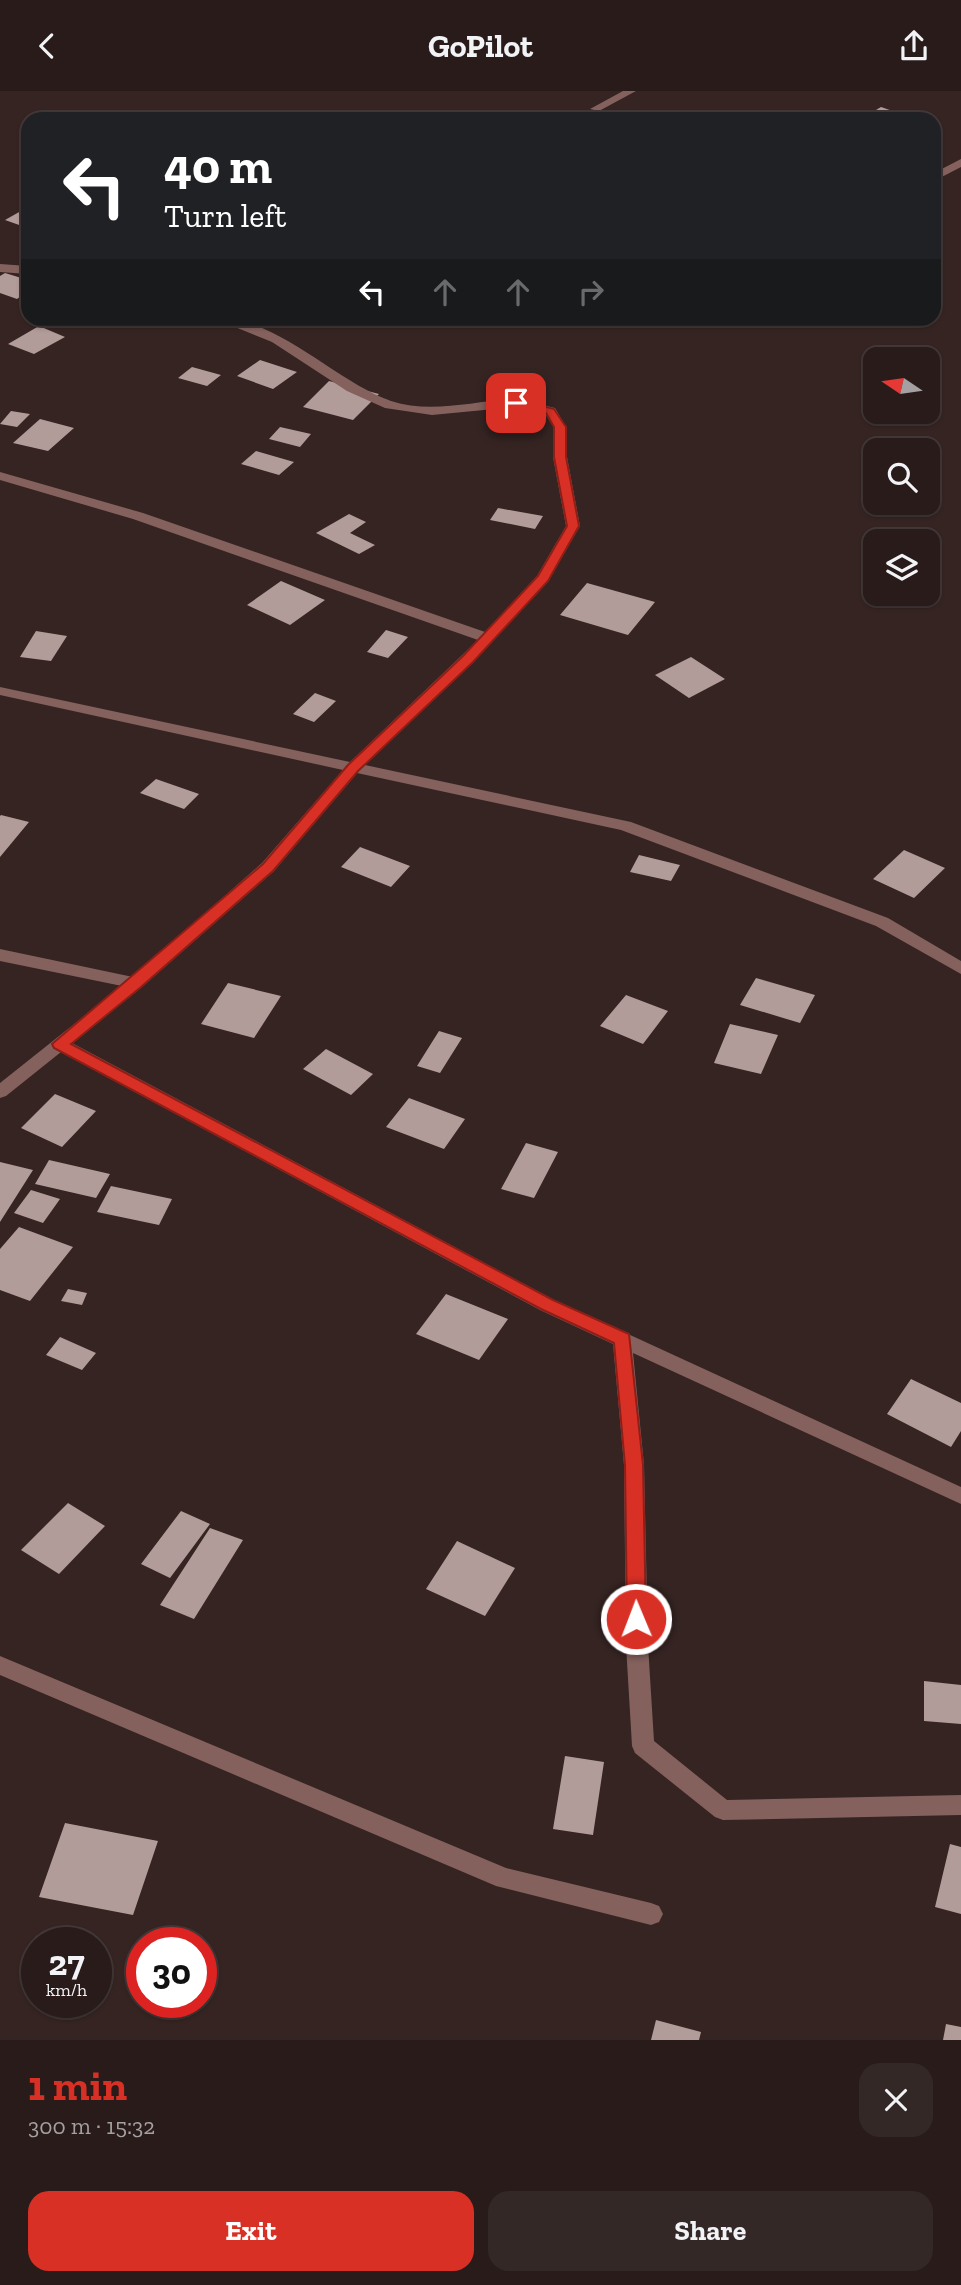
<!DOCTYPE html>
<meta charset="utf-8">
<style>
:root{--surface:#281b1a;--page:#342827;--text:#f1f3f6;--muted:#a5a1a2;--line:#443939;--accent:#d93025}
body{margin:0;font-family:"Zilla Slab",serif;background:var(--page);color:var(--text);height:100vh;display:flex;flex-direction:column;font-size:26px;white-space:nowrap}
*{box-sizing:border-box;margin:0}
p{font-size:23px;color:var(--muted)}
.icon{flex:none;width:38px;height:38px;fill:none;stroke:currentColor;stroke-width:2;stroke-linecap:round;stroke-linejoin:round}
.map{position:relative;height:1949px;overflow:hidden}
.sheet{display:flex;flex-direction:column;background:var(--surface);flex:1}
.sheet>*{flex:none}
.guide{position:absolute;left:21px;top:21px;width:920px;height:214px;border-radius:21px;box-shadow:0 2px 5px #0004,0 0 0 2px var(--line);background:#202124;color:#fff;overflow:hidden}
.needle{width:46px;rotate:283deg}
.controls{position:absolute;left:863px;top:256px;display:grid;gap:14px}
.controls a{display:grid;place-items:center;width:77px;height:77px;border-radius:14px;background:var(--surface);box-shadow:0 2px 5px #0004,0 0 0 2px var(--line);font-size:35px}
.speed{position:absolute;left:21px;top:1836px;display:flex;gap:14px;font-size:35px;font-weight:700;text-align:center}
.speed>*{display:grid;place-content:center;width:91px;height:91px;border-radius:50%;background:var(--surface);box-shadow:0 2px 5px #0004,0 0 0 2px var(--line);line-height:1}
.speed small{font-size:18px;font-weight:400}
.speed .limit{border:10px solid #d22;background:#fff;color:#111}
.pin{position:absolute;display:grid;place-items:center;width:60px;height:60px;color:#fff;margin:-30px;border-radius:14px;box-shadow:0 4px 10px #0006}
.me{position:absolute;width:77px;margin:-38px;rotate:359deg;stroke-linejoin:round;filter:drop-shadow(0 0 5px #0008)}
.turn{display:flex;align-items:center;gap:24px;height:147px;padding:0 28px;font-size:32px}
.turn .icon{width:91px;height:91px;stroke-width:2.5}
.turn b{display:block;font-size:49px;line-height:60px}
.lanes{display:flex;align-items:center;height:66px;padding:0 28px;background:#0003;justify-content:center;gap:35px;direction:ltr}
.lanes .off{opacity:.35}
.round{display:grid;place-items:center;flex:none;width:74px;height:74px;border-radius:21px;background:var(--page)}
.headline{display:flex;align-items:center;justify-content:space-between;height:119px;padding:0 28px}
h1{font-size:42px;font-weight:700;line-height:52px;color:var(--accent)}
.button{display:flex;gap:14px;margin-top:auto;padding:14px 28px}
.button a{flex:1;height:80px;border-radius:21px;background:var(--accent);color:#fff;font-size:28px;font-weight:700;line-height:80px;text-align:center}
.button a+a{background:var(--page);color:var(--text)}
header{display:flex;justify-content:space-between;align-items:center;height:91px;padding:0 28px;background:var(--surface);font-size:32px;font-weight:700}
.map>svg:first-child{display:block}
.building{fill:#b29c9a}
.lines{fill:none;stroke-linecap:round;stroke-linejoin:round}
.minor{fill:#84615d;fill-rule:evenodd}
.route{fill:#d93025;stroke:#8d1f18;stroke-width:2}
</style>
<header><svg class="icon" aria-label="back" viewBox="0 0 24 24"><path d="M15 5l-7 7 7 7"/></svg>GoPilot<svg class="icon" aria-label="share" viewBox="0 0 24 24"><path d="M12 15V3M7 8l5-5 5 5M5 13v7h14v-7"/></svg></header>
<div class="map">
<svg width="961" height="1949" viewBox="0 0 961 1949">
<rect width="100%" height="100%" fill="#352422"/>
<path class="building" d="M881 16 910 26 861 28Z
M28 116V132L22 135 5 129Z
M5 182 28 189V200L17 208 0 202V185Z
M39 235 65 246 34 263 8 253Z
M260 269 297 281 273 298 237 285Z
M192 276 221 284 207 295 178 287Z
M329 290 379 303 353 329 303 316Z
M11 320 30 323 17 336 0 333Z
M40 328 74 337 48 360 13 352Z
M280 336 311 343 300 356 269 348Z
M256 360 294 371 279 384 241 373Z
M498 417 543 425 535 438 490 429Z
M349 423 366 431 350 442 375 454 359 463 316 442Z
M281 490 325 509 290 534 247 514Z
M587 492 655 511 628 544 560 524Z
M386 539 408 546 388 567 367 561Z
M36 540 67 545 51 570 20 566Z
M691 566 725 588 689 607 655 584Z
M315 602 336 610 314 631 293 623Z
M156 688 199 703 184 718 140 702Z
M1 724 29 731 0 766V725Z
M360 756 410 775 391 796 341 776Z
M904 759 945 777 914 807 873 788Z
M639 764 680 774 671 790 630 781Z
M756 887 815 904 800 932 740 914Z
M228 892 281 905 254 947 201 933Z
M626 904 668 920 643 953 600 935Z
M730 933 778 944 761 983 714 972Z
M439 940 462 947 440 982 417 975Z
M326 958 373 983 351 1004 303 978Z
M55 1003 96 1020 62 1056 21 1037Z
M409 1007 465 1028 444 1058 386 1036Z
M526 1052 558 1061 534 1107 501 1098Z
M49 1069 110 1083 96 1107 35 1093Z
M0 1071 33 1079 0 1131Z
M111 1095 172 1108 159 1134 97 1121Z
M31 1099 60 1108 43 1132 14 1122Z
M19 1136 73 1156 30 1210 0 1199V1158Z
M68 1198 87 1202 82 1214 61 1210Z
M446 1203 508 1228 479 1269 416 1243Z
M60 1246 96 1262 82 1279 46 1264Z
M911 1288 961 1312V1340L951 1356 887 1323Z
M68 1412 105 1435 59 1483 21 1459Z
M181 1420 210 1433 170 1487 141 1473Z
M210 1437 243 1449 194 1528 160 1514Z
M457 1450 515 1477 485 1525 426 1498Z
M924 1590 961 1594V1633L924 1630Z
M565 1665 604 1671 593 1744 553 1738Z
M65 1732 158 1750 133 1824 39 1806Z
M950 1753 961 1756V1823L935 1816Z
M656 1929 701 1941 699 1949H651Z
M946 1933 961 1936V1949H943Z"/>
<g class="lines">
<path class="minor" d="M623 0H636L599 20 590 18Z
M961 68V76L934 90V82Z
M0 173 28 175V183L0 181Z
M215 228C272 222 336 291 391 310 431 323 473 310 513 308 526 308 542 314 555 317L566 336 567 366 580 435 548 490 473 571 365 674 631 731 888 827 961 870V883L876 835 621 739 357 682 274 780 142 896 72 952 554 1209 961 1396V1413L633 1262 644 1374 648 1554 654 1650 727 1709 961 1704V1724L723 1729 715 1726 635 1662 632 1655 626 1554 624 1374 613 1253 540 1219 61 961 6 1005 0 1007V992L122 895 0 870V858L133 886 262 772 343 679 0 604V596L350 671 478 549 133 428 0 389V381L143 422 485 541 537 485 566 435 553 366 554 336 545 323 516 316 432 324 385 317 347 300 272 251Z
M0 1565 506 1777 651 1812 659 1815 663 1823 659 1831 651 1834 496 1795 0 1584Z"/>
</g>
<path class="route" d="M516 308 554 318 566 336V366L579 435 548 490 473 571 358 680 273 780 141 896 71 953 553 1209 629 1243 643 1374 646 1528 643 1534 636 1537 629 1534 627 1528 625 1374 614 1252 541 1218 54 957 52 953 263 773 348 674 463 565 538 485 567 435 554 366V336L546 322 512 314 511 312Z"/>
</svg>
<div class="controls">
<a><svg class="needle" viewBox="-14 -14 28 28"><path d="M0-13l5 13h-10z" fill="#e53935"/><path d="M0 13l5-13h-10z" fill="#a5a1a2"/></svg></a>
<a><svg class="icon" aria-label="search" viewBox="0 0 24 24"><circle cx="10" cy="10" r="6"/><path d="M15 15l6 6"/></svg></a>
<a><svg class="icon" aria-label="layers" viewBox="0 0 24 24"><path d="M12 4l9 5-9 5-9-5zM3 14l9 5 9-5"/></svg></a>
</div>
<div class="speed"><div>27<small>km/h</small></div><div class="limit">30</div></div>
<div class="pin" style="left:516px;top:312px;background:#d93025"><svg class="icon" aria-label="arrive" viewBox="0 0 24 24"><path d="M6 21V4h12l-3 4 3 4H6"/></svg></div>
<svg class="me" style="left:636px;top:1528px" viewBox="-20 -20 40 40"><circle r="17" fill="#d93025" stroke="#fff" stroke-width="3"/><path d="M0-11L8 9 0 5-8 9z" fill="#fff"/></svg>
<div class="guide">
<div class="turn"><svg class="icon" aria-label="left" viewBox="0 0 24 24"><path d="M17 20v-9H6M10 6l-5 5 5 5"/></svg><div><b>40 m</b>Turn left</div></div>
<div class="lanes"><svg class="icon" aria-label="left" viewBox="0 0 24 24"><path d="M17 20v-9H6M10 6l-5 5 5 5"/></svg><svg class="icon off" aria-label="ahead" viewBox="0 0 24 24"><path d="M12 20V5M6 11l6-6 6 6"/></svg><svg class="icon off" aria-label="ahead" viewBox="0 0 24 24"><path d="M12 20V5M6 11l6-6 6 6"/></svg><svg class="icon off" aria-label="right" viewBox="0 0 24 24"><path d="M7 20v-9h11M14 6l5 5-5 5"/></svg></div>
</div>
</div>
<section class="sheet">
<div class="headline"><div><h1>1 min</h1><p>300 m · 15:32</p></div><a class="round"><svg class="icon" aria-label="close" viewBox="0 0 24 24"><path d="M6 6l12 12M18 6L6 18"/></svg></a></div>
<div class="button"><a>Exit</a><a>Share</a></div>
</section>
